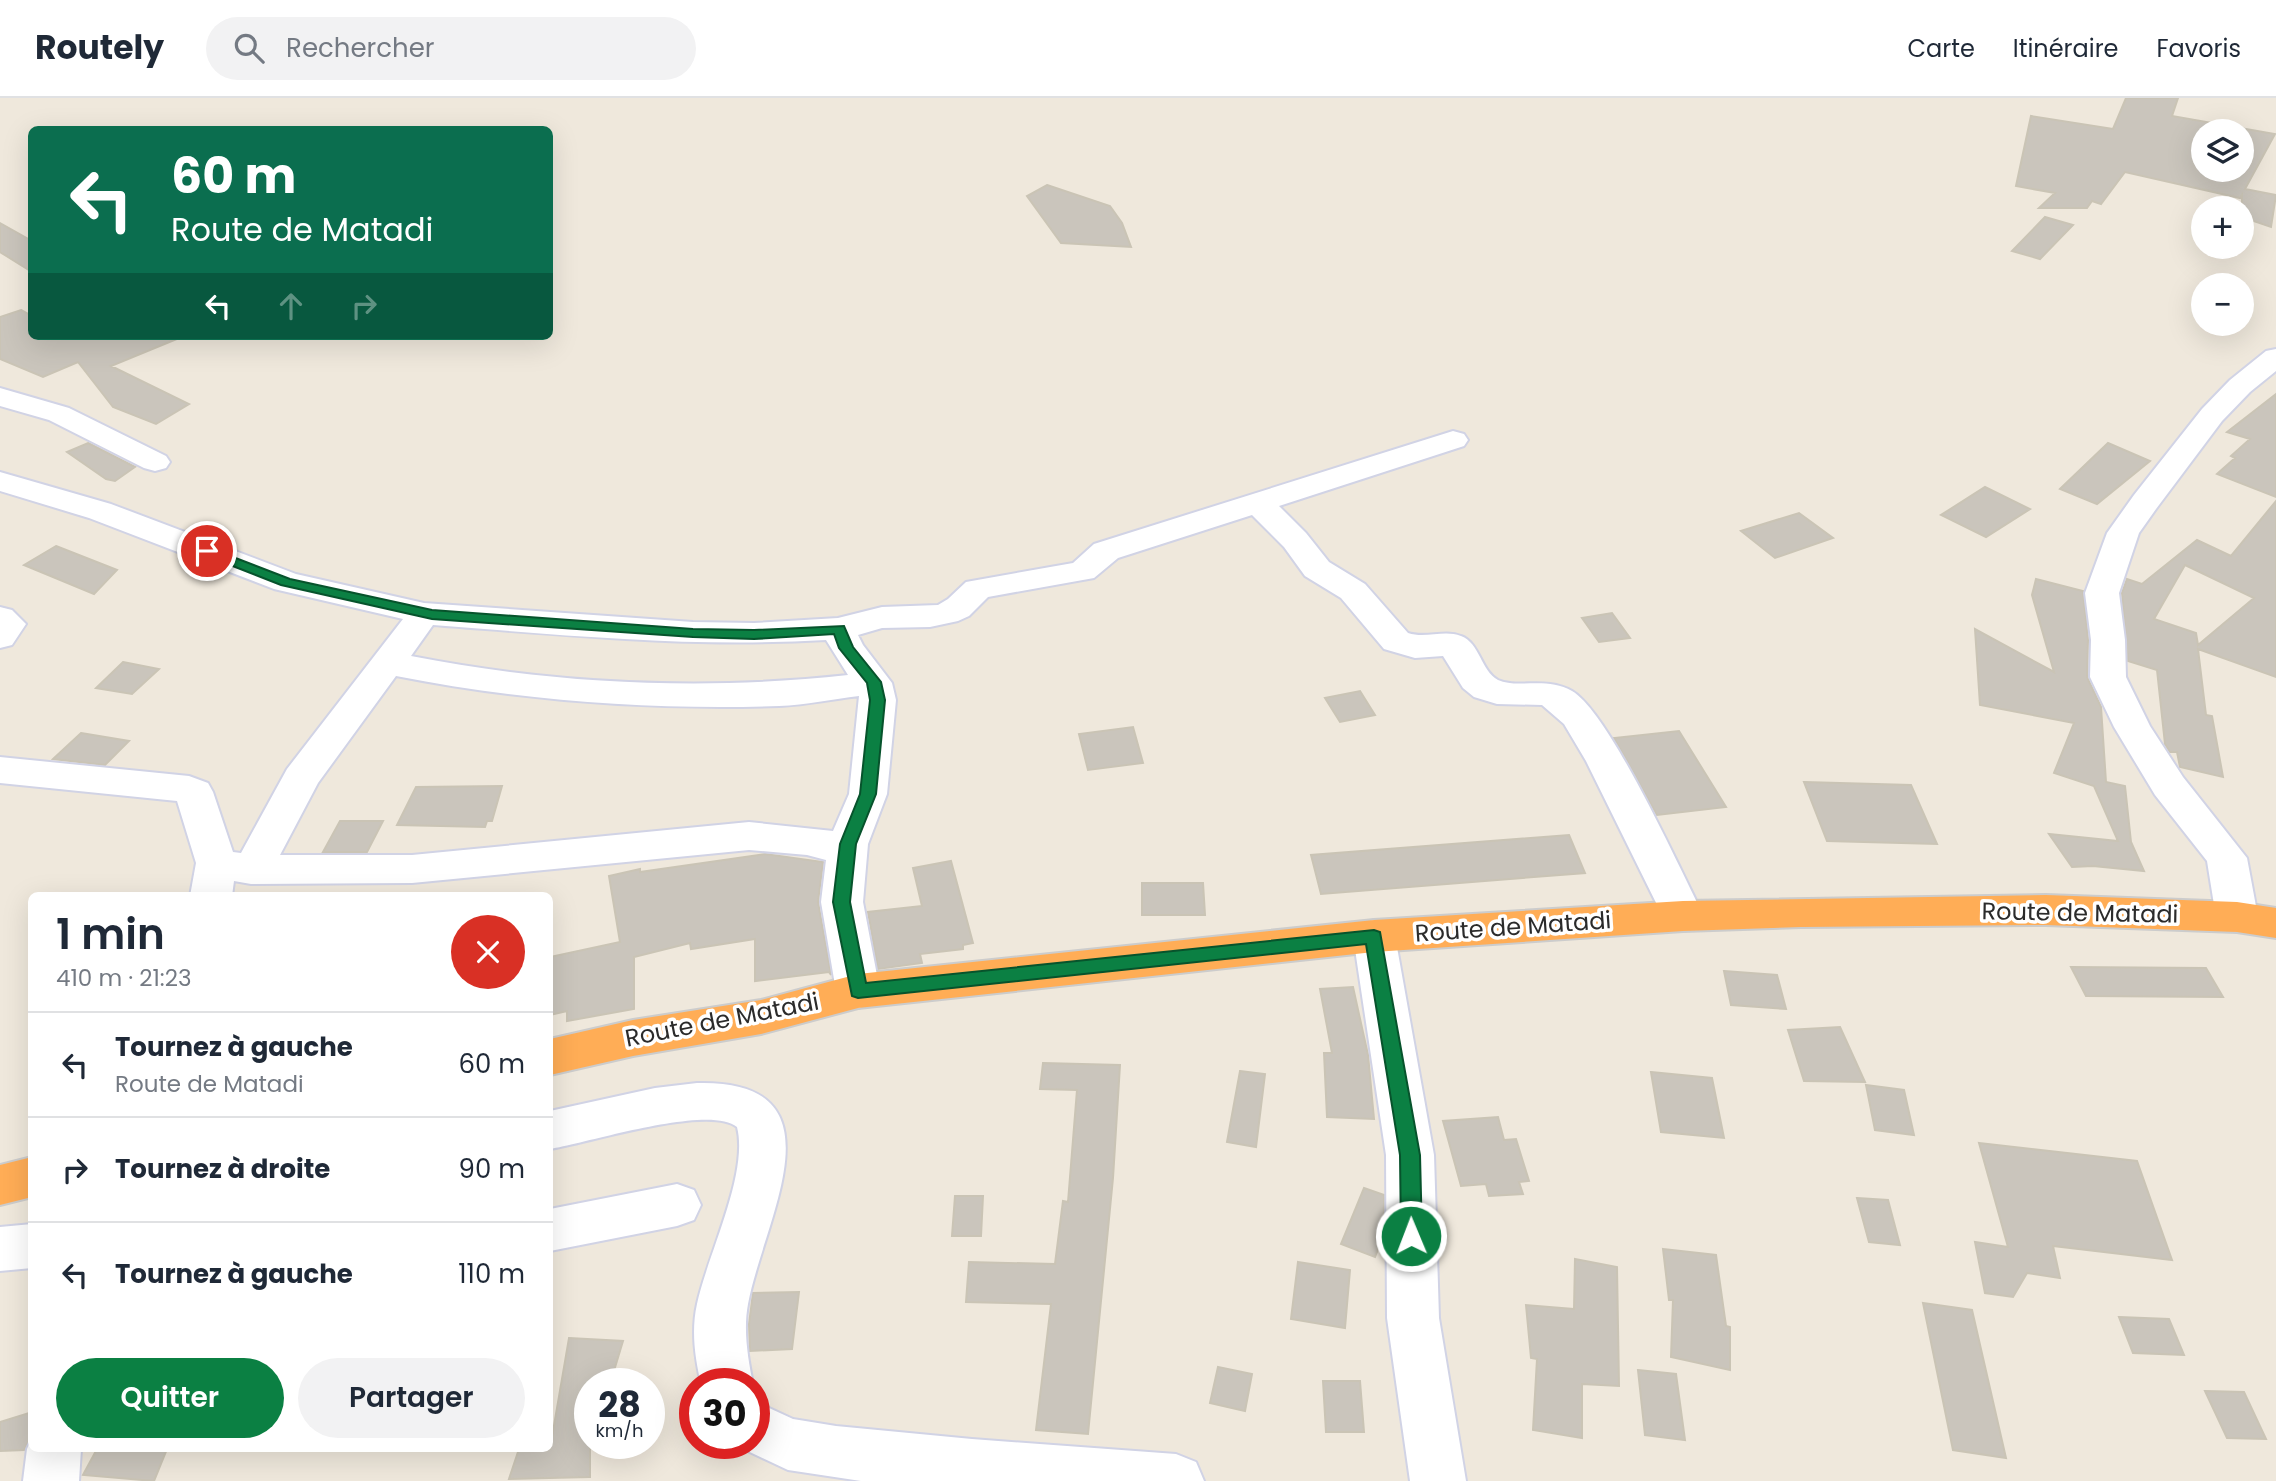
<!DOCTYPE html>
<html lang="fr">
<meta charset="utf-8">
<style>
:root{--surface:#fff;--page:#f2f2f3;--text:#1f2937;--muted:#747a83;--line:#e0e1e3;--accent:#0b8043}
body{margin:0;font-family:Poppins,sans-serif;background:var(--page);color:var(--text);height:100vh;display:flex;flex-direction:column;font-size:26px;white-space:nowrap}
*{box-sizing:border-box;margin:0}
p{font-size:23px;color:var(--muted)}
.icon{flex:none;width:38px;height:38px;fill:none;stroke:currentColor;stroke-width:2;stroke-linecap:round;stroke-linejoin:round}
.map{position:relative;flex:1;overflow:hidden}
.drawer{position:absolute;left:28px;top:794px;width:525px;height:560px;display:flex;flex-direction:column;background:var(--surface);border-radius:10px;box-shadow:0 7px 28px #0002}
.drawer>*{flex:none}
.guide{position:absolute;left:28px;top:28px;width:525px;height:214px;border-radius:10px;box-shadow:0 7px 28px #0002;background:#0b6e4f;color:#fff;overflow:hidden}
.buttons{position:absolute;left:2191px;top:21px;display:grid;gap:14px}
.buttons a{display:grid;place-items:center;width:63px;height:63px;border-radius:50%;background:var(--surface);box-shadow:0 7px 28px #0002;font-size:35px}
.speed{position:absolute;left:574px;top:1270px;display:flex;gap:14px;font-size:35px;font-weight:700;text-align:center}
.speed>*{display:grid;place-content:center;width:91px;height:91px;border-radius:50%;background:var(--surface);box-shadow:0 7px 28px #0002;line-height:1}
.speed small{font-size:18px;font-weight:400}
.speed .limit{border:10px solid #d22;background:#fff;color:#111}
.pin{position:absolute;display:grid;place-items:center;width:60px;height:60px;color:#fff;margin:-30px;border:4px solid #fff;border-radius:50%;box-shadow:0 2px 7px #0007}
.me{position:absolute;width:77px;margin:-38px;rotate:359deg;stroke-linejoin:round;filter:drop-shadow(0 0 5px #0008)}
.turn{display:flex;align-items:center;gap:24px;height:147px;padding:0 28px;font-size:32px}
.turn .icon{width:91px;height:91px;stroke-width:2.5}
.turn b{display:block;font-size:49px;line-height:60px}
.lanes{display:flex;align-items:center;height:66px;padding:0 28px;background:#0003;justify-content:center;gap:35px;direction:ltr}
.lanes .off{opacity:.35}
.round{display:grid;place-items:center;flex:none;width:74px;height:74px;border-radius:37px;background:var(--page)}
.headline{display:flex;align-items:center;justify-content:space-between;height:119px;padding:0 28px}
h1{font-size:42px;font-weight:600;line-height:52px}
.cta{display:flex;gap:14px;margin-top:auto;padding:14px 28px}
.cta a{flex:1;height:80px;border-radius:42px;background:var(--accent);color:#fff;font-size:28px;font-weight:600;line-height:80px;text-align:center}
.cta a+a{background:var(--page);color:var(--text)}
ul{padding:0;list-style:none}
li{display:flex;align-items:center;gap:21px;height:105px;padding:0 28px;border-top:2px solid var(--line)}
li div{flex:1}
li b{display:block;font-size:26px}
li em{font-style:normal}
header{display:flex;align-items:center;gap:42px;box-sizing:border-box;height:98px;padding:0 35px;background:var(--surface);border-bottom:2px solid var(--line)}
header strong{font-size:33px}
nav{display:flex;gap:38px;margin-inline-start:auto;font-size:24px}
.search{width:490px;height:63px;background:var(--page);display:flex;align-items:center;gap:18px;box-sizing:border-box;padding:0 24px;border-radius:38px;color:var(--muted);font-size:26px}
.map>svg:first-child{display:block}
.building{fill:#cac5bc;stroke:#cac4b5;stroke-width:2;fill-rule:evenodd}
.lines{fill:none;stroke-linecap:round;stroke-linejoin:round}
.minor-casing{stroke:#d1d3e5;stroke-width:4}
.highway-casing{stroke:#ccc;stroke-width:4}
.minor{fill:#fff;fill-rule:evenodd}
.highway{fill:#ffad56;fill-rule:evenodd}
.route{fill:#0b8043;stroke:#07532c;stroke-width:2}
.labels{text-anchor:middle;stroke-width:7;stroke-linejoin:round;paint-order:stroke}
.street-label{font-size:24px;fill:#2b2b2b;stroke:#fff}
</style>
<header>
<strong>Routely</strong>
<div class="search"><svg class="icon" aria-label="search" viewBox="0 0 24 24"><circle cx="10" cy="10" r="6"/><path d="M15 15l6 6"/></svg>Rechercher</div>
<nav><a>Carte</a><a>Itinéraire</a><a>Favoris</a></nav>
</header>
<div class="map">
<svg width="2276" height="1383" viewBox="0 0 2276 1383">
<rect width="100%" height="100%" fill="#efe8dc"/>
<path class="building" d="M2126 0H2178L2172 18 2275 36 2245 91 2276 97 2271 129 2242 119V97L2240 100 2125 74 2101 106 2092 103 2087 110H2039L2055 95 2016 88 2031 18 2113 31ZM2203 33H2242V72H2203Z
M1047 87 1110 108 1122 125 1131 149 1061 145 1027 98Z
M2045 119 2073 127 2040 161 2012 153Z
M0 125 32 143V174L0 154Z
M21 212 32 218V238H184L111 268 189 306 156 326 113 309 78 264 43 279 0 261V219Z
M2276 296V399L2217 376 2235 360 2231 358 2250 341 2227 334Z
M88 345 135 369 115 383 106 381 67 354Z
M2108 345 2150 363 2097 406 2060 391Z
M1985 389 2030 411 1986 439 1941 417Z
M2276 403V579L2198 551 2206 617 2212 618 2223 679 2180 669 2177 654H2170L2165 646 2157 572 2128 563 2122 495 2127 481 2142 486 2197 442 2231 458ZM2185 467 2254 500 2198 547 2196 535 2154 521Z
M1799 415 1833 440 1775 460 1741 433Z
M56 448 117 472 94 496 24 467Z
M2036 481 2083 493 2088 542 2087 579 2101 609 2106 684 2125 688 2131 744 2144 773 2093 768 2072 769 2049 736 2118 743 2094 688 2054 675 2074 625 1980 607 1975 531 2054 574 2032 497Z
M1612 515 1630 540 1599 544 1582 520Z
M123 564 159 571 132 596 96 590Z
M1360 593 1375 617 1340 624 1325 600Z
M1133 629 1143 665 1088 672 1079 636Z
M1679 633 1726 709 1657 717 1614 640Z
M81 635 129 643 105 667 53 661Z
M1804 684 1911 687 1937 746 1827 743Z
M502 688 492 723H487L485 729 397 727 416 689Z
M340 723H383L367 754H323Z
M1569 737 1585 775 1321 796 1311 757Z
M765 756 823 764 818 804 831 877 829 874 755 883V841L691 851 690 845 634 859V911L567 923V913L550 917V859L620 844 609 778 640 771V774Z
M951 763 973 845 963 847V851L920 856 922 865 878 871 868 814 922 808 913 770Z
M1142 785H1203L1205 817H1142Z
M2071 869 2206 870 2223 899 2086 898Z
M1724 873 1777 877 1786 911 1731 907Z
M1353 889 1368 957 1374 1021 1327 1019 1324 955H1332L1320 891Z
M1840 929 1865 984 1804 983 1788 932Z
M1043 965 1120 967 1113 1080 1088 1336 1036 1332 1051 1206 966 1204 969 1164 1055 1166 1063 1103 1068 1104 1077 992 1040 991Z
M1240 973 1265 976 1256 1049 1227 1044Z
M1651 974 1712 980 1724 1040 1661 1034Z
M1866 987 1904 992 1914 1037 1875 1032Z
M1498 1019 1504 1042 1516 1041 1529 1083 1519 1084 1523 1096 1489 1098 1486 1086 1461 1088 1443 1023Z
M1979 1045 2137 1063 2172 1162 2053 1148 2060 1180 2027 1175 2013 1199 1985 1195 1975 1144 2008 1149Z
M1364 1090 1384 1097V1136L1375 1159 1341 1146Z
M955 1098H983L981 1138H952Z
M1857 1100 1888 1102 1900 1147 1869 1144Z
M1663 1151 1716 1157 1726 1228 1730 1229V1272L1671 1259 1673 1202H1669Z
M1575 1161 1617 1169 1619 1288 1582 1286V1340L1533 1332 1537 1261 1531 1260 1526 1207 1574 1211Z
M1298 1164 1350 1172 1345 1230 1291 1221Z
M799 1194 792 1251 750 1253 749 1226 753 1195Z
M1923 1205 1972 1212 2006 1360 1953 1352Z
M2119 1219 2169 1221 2184 1257 2133 1255Z
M569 1240 623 1243 610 1286H590V1379L509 1381 519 1351H550Z
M1218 1269 1252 1276 1245 1313 1210 1305Z
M1638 1272 1676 1276 1685 1342 1645 1337Z
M1323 1283H1360L1364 1334H1326Z
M2205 1293 2244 1294 2266 1341 2227 1340Z
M32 1314V1337L24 1352 0 1353V1324Z
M97 1351H167L154 1383 83 1377Z"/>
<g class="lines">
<g class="minor-casing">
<path id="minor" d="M2276 251V273L2250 294 2222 323 2156 411 2139 435 2119 495 2125 542 2126 579 2150 628 2183 679 2247 760 2258 819 2252 830 2237 834 2222 830 2216 819 2207 763 2155 697 2114 629 2090 579 2091 542 2085 495 2107 435 2134 397 2202 311 2230 282 2266 253Z
M0 290 69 310 166 358 170 364 166 370 155 373 144 370 49 322 0 308Z
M1453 333 1464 336 1468 342 1464 348 1279 408 1306 435 1329 464 1365 486 1408 535C1426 541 1444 531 1461 538 1480 545 1481 573 1498 582 1517 591 1547 578 1572 593 1610 615 1680 772 1704 818L1698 829 1683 833 1668 829 1586 663 1564 626 1542 607 1497 606 1474 599 1463 590 1443 558 1415 560 1384 551 1341 500 1305 478 1284 449 1252 417 1118 460 1094 480 988 499 969 518 958 523 930 529 882 530 858 537 863 547 892 585 896 602 887 696 868 746 863 804 880 893 873 905 858 910 843 905 836 893 821 804 826 762 807 757 749 752 412 785 251 786 234 783 232 798H190L196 765 177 703 0 685V659L189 678 208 685 213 694 233 754 241 755 287 671 403 521 274 491 89 420 0 393V374L111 406 296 476 424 505 693 524 754 525 838 520 882 509 938 507 948 501 966 484 1073 465 1094 446ZM433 527C564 537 695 550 826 542L848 577C704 593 553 586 411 558ZM396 578C522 603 651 612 779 608 806 607 833 601 859 598L849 696 833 733 749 724 412 757H280L318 685Z
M0 509 12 512 26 526 12 547 0 550Z
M1374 822 1389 827 1395 838 1434 1057 1439 1220 1466 1383H1410L1387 1220 1386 1057 1353 838 1359 827Z
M697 985C849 981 763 1123 748 1206 743 1233 748 1260 753 1286H701C695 1260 691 1233 697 1206 707 1158 749 1076 737 1029 709 1006 588 1045 550 1051V1013L655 990Z
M677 1086 694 1092 701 1107 694 1122 677 1128 550 1153V1111Z
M32 1126V1170L0 1173V1129Z
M754 1303 793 1321 836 1328 972 1341 1176 1356 1196 1364 1204 1383H861L788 1372 735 1347 754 1346Z
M32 1340V1351H81L79 1383H23L27 1351Z"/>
</g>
<g class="highway-casing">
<path id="highway" d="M2046 797 2237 804 2276 810V840L2237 834 2046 827 1801 829 1683 833 1374 854 858 910 761 936 633 958 550 977V941L633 922 761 902 858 876 1374 822 1683 803Z
M32 1059V1099L0 1107V1067Z"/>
</g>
<use href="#minor" class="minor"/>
<use href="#highway" class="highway"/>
</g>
<path class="route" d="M207 449 290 481 432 512 693 531 754 532 844 528 853 549 881 584 885 602 876 696 856 746 850 804 866 885 1374 832 1380 834 1420 1057 1422 1138 1419 1145 1411 1147 1404 1145 1401 1138 1400 1057 1366 846 858 900 852 898 833 804 840 746 860 696 870 602 867 585 839 550 834 536 754 541 693 539 432 521 281 487 202 456V450Z"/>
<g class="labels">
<g class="street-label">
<text transform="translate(2080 815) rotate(1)" y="8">Route de Matadi</text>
<text transform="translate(1513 829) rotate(-4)" y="8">Route de Matadi</text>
<text transform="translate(722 922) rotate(-11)" y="8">Route de Matadi</text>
</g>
</g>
</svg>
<div class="buttons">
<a><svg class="icon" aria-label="layers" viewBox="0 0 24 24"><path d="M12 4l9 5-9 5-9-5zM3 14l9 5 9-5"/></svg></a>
<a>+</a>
<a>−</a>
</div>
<div class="speed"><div>28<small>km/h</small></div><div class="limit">30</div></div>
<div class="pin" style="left:207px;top:453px;background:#d93025"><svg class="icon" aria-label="arrive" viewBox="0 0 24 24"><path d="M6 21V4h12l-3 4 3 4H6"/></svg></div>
<svg class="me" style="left:1411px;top:1138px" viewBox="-20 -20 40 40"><circle r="17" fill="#0b8043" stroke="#fff" stroke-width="3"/><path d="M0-11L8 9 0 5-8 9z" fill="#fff"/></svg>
<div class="guide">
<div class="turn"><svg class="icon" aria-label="left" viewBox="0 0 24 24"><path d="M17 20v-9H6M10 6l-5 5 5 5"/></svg><div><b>60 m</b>Route de Matadi</div></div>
<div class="lanes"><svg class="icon" aria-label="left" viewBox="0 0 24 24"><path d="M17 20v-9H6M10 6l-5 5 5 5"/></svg><svg class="icon off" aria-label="ahead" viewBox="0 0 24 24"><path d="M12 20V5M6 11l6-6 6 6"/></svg><svg class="icon off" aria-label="right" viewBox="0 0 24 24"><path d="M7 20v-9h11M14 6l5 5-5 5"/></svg></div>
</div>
<section class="drawer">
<div class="headline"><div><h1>1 min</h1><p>410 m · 21:23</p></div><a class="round" style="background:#d93025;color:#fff"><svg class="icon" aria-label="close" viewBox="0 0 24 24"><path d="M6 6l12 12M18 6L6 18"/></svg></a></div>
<ul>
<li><svg class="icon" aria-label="left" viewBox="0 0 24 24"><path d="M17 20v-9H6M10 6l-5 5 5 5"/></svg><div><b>Tournez à gauche</b><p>Route de Matadi</p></div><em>60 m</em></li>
<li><svg class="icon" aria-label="right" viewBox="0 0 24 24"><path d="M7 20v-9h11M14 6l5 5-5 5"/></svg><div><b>Tournez à droite</b></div><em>90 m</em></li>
<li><svg class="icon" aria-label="left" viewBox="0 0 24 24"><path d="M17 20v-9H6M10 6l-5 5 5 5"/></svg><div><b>Tournez à gauche</b></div><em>110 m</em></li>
</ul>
<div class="cta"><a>Quitter</a><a>Partager</a></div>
</section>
</div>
